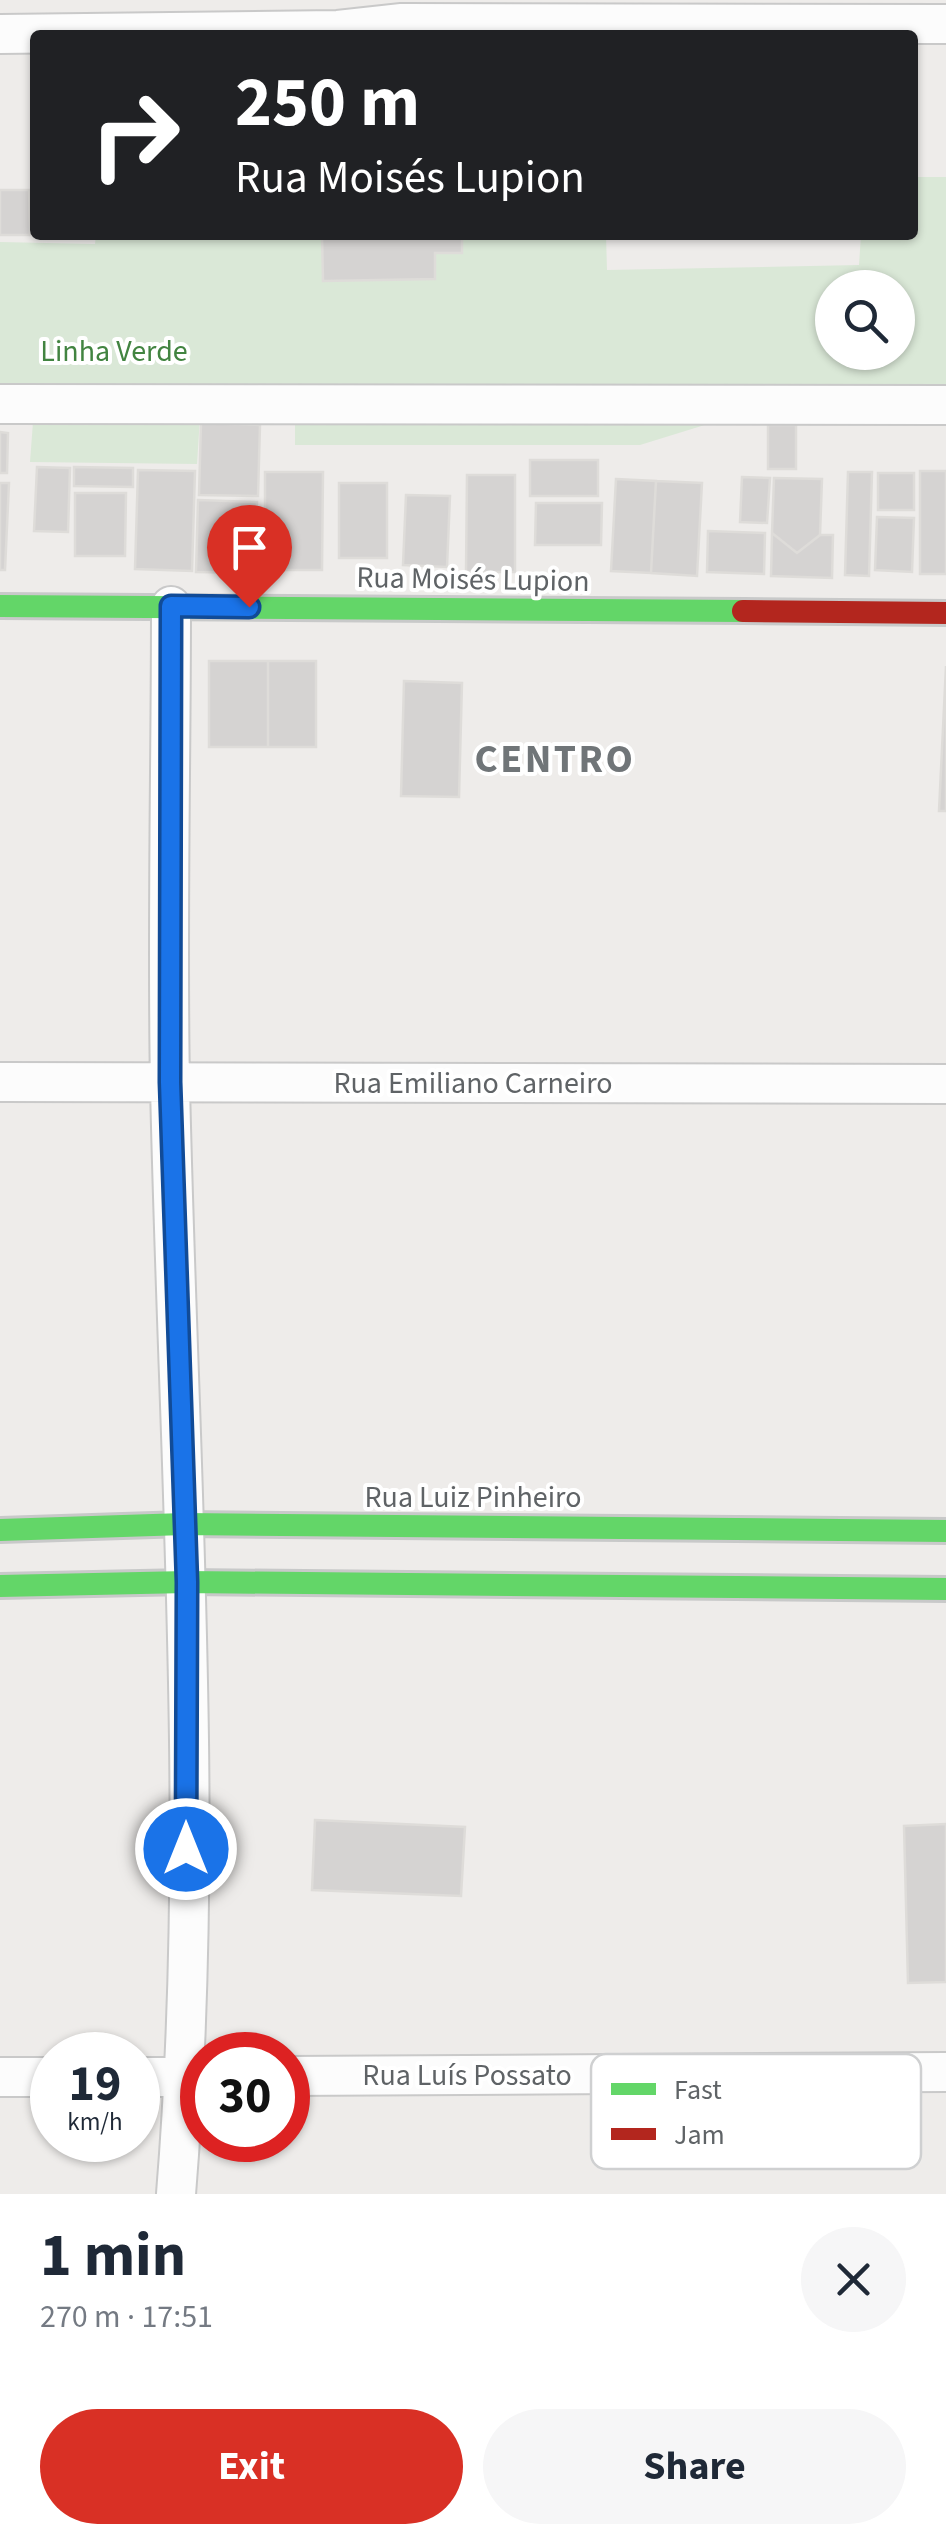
<!DOCTYPE html>
<meta charset="utf-8">
<style>
:root{--surface:#fff;--page:#f6f6f7;--text:#1f2937;--muted:#747a83;--accent:#d93025}
body{margin:0;font-family:"Source Sans 3",sans-serif;background:var(--page);color:var(--text);height:100vh;display:flex;flex-direction:column;font-size:38px;white-space:nowrap}
*{box-sizing:border-box;margin:0}
p{font-size:32px;color:var(--muted)}
.icon{flex:none;width:55px;height:55px;fill:none;stroke:currentColor;stroke-width:2;stroke-linecap:round;stroke-linejoin:round}
.map{position:relative;height:2194px;overflow:hidden}
.sheet{display:flex;flex-direction:column;background:var(--surface);flex:1}
.sheet>*{flex:none}
.top-card{position:absolute;left:30px;top:30px;width:888px;height:210px;border-radius:10px;box-shadow:0 2px 8px #0004;background:#202124;color:#fff;overflow:hidden}
.buttons{position:absolute;left:815px;top:270px;display:grid;gap:20px}
.buttons a{display:grid;place-items:center;width:100px;height:100px;border-radius:50%;background:var(--surface);box-shadow:0 2px 8px #0004;font-size:50px}
.speed{position:absolute;left:30px;top:2032px;display:flex;gap:20px;font-size:50px;font-weight:700;text-align:center}
.speed>*{display:grid;place-content:center;width:130px;height:130px;border-radius:50%;background:var(--surface);box-shadow:0 2px 8px #0004;line-height:1}
.speed small{font-size:25px;font-weight:400}
.speed .limit{border:15px solid #d22;background:#fff;color:#111}
.pin{position:absolute;display:grid;place-items:center;width:85px;height:85px;color:#fff;margin:-102px -42px;border-radius:50% 50% 50% 0;rotate:-45deg;box-shadow:0 0 10px #0007}
.pin .icon{rotate:45deg}
.me{position:absolute;width:110px;margin:-55px;rotate:0deg;stroke-linejoin:round;filter:drop-shadow(0 0 8px #0008)}
.turn{display:flex;align-items:center;gap:35px;height:210px;padding:0 40px;font-size:45px}
.turn .icon{width:130px;height:130px;stroke-width:2.5}
.turn b{display:block;font-size:70px;line-height:85px}
.round{display:grid;place-items:center;flex:none;width:105px;height:105px;border-radius:52px;background:var(--page)}
.head{display:flex;align-items:center;justify-content:space-between;height:170px;padding:0 40px}
h1{font-size:60px;font-weight:700;line-height:75px}
.primary-button{display:flex;gap:20px;margin-top:auto;padding:20px 40px}
.primary-button a{flex:1;height:115px;border-radius:60px;background:var(--accent);color:#fff;font-size:40px;font-weight:700;line-height:115px;text-align:center}
.primary-button a+a{background:var(--page);color:var(--text)}
.map>svg:first-child{display:block}
.green{fill:#dae8d7;fill-rule:evenodd}
.building{fill:#d5d3d2;stroke:#dedcd9;stroke-width:2.5}
.lines{fill:none;stroke-linecap:round;stroke-linejoin:round}
.street-casing{stroke:#c9c9c9;stroke-width:42}
.fast-casing{stroke:#c8c9c9;stroke-width:28}
.jam-casing{stroke:#c8c9c9;stroke-width:28}
.street{stroke:#fcfcfc;stroke-width:38}
.fast{stroke:#63d668;stroke-width:22}
.jam{stroke:#b3261e;stroke-width:22}
.route-casing{stroke:#114b97;stroke-width:25}
.route{stroke:#1a73e8;stroke-width:18}
.labels{text-anchor:middle;stroke-width:8;stroke-linejoin:round;paint-order:stroke}
.park-label{font-size:30px;fill:#428441;stroke:#fff}
.street-label{font-size:30px;fill:#5f6366;stroke:#fff}
.district-label{font-size:40px;font-weight:bold;letter-spacing:2.5px;fill:#707578;stroke:#fff}
.key{fill:#fff;stroke:#cfd0d1;stroke-width:2.5}
.key-label{font-size:28px;fill:#5f6366}
</style>
<div class="map">
<svg width="946" height="2194" viewBox="0 0 946 2194">
<rect width="100%" height="100%" fill="#eeecea"/>
<path class="green" d="M913 177H946V417L737 415 640 445H295V416L200 417 197 464 30 462 33 422 0 421V242L95 244 96 235H606L607 270 859 265 861 235H912ZM832 288H898V352H832Z"/>
<path class="building" d="M0 190H29L30 235H0Z
M322 235H462V253H435V279L323 281Z
M201 423 260 425 258 496 199 495Z
M768 425H796V469H768Z
M0 432 8 433 7 473H0Z
M530 460H598V496H530Z
M37 467 70 468 68 532 34 531Z
M74 467 133 468V487L74 486Z
M138 470 195 471 192 571 135 569Z
M920 471H946V574H920Z
M265 472H323L322 570H265Z
M848 472H872L869 576 845 575Z
M878 473H914V510H878Z
M467 475H515V572H466Z
M742 477 770 478 767 523 740 522Z
M774 478 822 479 820 535 797 553 772 533Z
M616 479 656 481 651 573 611 571Z
M656 481 702 483 697 576 651 573Z
M0 483H9L5 570H0Z
M339 483H387V558H339Z
M75 493H126L125 556H75Z
M406 495 450 496 447 567 403 565Z
M198 500 257 502 256 573 196 572Z
M536 503H602L601 545H535Z
M877 517 914 518 912 572 875 570Z
M708 531 765 533 764 574 707 572Z
M772 533 797 553 820 535H833L832 578 771 576Z
M209 661H268V747H209Z
M268 661H316V747H268Z
M946 666V811H939Z
M404 681 462 683 459 797 401 796Z
M315 1820 465 1827 461 1896 312 1890Z
M946 1824V1982L908 1983 904 1826Z"/>
<g class="lines">
<g class="street-casing">
<path id="street" d="M0 34 338 30 402 23 946 24
M0 404 946 405
M171 606C171 766 167 925 170 1085 178 1454 206 1826 176 2194
M0 1082 946 1084
M288 2076 946 2072
M0 2077H52
M138 2077H202"/>
</g>
<g class="fast-casing">
<path id="fast" d="M0 606 743 611
M0 1530 184 1524 946 1531
M0 1586 187 1582 946 1589"/>
</g>
<g class="jam-casing">
<path id="jam" d="M743 611 946 613"/>
</g>
<use href="#street" class="street"/>
<use href="#fast" class="fast"/>
<use href="#jam" class="jam"/>
</g>
<g class="lines">
<g class="route-casing">
<path id="route" d="M186 1849 187 1582 170 1082 171 606 249 607"/>
</g>
<use href="#route" class="route"/>
</g>
<g class="labels">
<g class="park-label">
<text x="114" y="361">Linha Verde</text>
</g>
<g class="street-label">
<text transform="translate(473 579) rotate(1)" y="10">Rua Moisés Lupion</text>
<text x="473" y="1093">Rua Emiliano Carneiro</text>
<text x="473" y="1507">Rua Luiz Pinheiro</text>
<text x="467" y="2085">Rua Luís Possato</text>
</g>
<g class="district-label">
<text x="555" y="772">CENTRO</text>
</g>
</g>
<rect x="591" y="2054" width="330" height="115" rx="15" class="key"/>
<rect x="611" y="2083" width="45" height="12" fill="#63d668"/>
<rect x="611" y="2128" width="45" height="12" fill="#b3261e"/>
<g class="key-label">
<text x="674" y="2099">Fast</text>
<text x="674" y="2144">Jam</text>
</g>
</svg>
<div class="buttons">
<a><svg class="icon" aria-label="search" viewBox="0 0 24 24"><circle cx="10" cy="10" r="6"/><path d="M15 15l6 6"/></svg></a>
</div>
<div class="speed"><div>19<small>km/h</small></div><div class="limit">30</div></div>
<div class="pin" style="left:249px;top:607px;background:#d93025"><svg class="icon" aria-label="arrive" viewBox="0 0 24 24"><path d="M6 21V4h12l-3 4 3 4H6"/></svg></div>
<svg class="me" style="left:186px;top:1849px" viewBox="-20 -20 40 40"><circle r="17" fill="#1a73e8" stroke="#fff" stroke-width="3"/><path d="M0-11L8 9 0 5-8 9z" fill="#fff"/></svg>
<div class="top-card">
<div class="turn"><svg class="icon" aria-label="right" viewBox="0 0 24 24"><path d="M7 20v-9h11M14 6l5 5-5 5"/></svg><div><b>250 m</b>Rua Moisés Lupion</div></div>
</div>
</div>
<section class="sheet">
<div class="head"><div><h1>1 min</h1><p>270 m · 17:51</p></div><a class="round"><svg class="icon" aria-label="close" viewBox="0 0 24 24"><path d="M6 6l12 12M18 6L6 18"/></svg></a></div>
<div class="primary-button"><a>Exit</a><a>Share</a></div>
</section>
